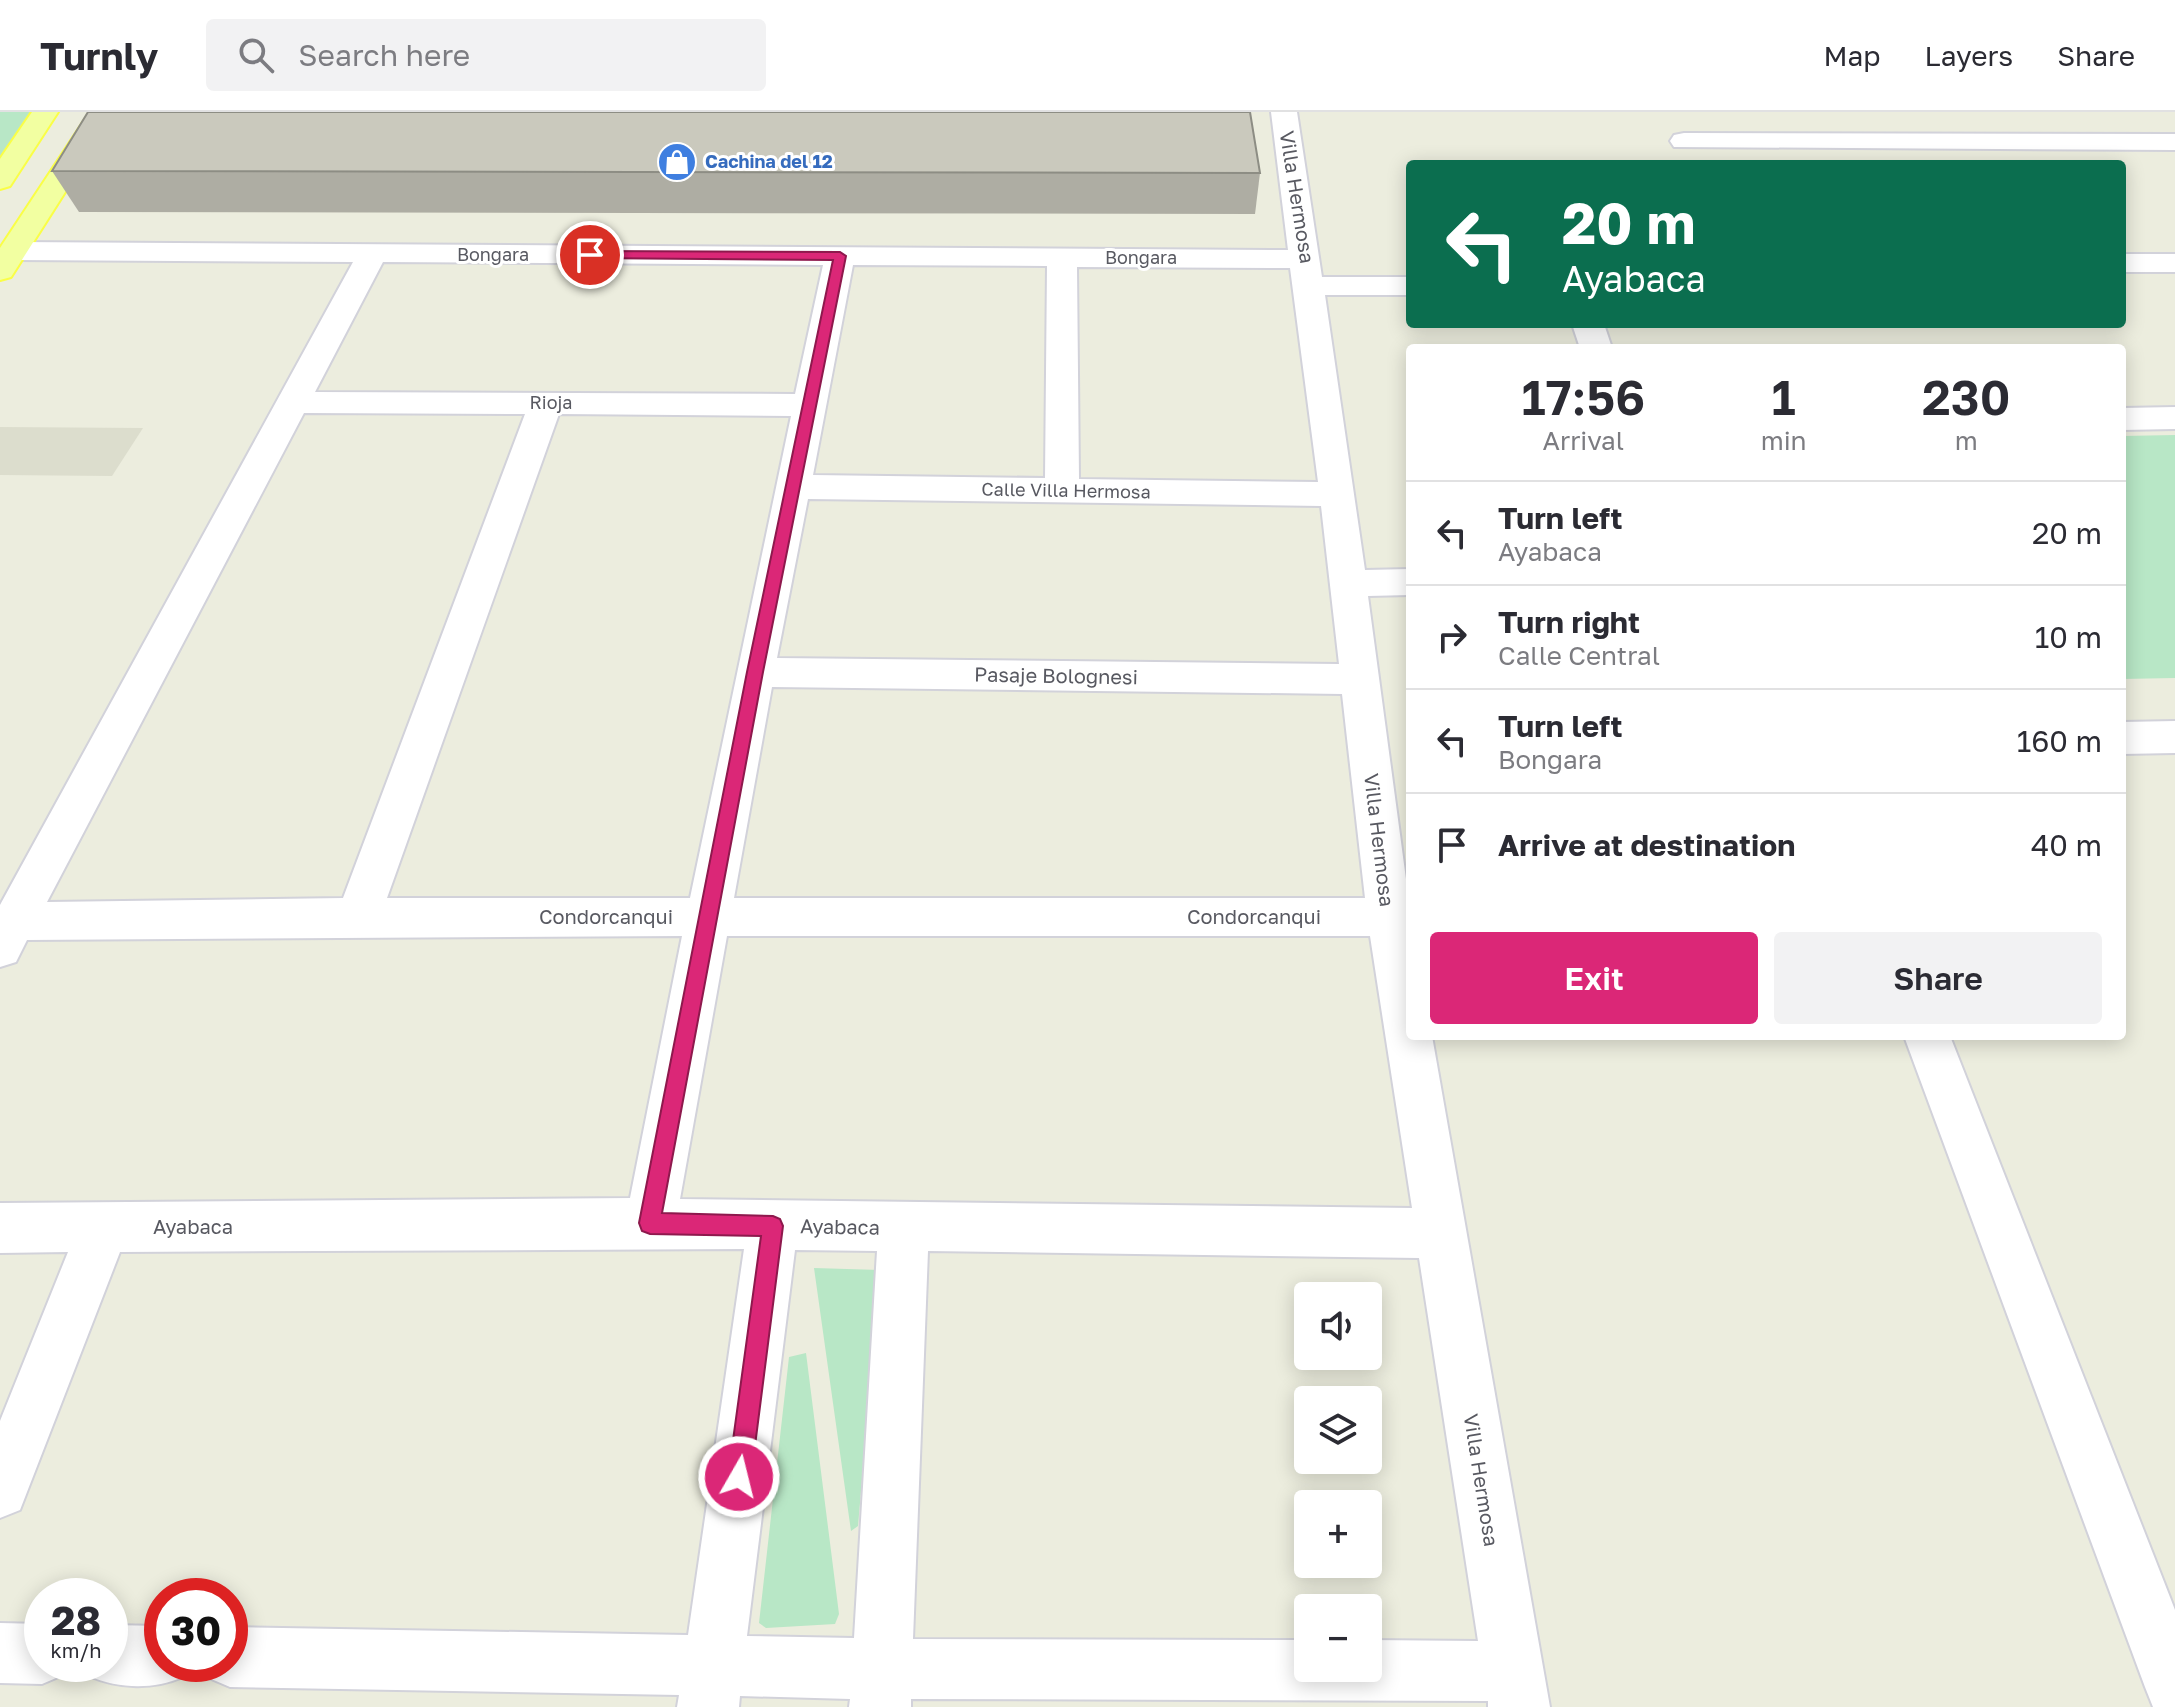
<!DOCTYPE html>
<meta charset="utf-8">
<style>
:root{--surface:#fff;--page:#f2f2f3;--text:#2b2b33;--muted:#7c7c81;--line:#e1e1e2;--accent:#db2777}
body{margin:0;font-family:"Golos Text",sans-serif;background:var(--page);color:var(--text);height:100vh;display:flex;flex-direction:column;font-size:30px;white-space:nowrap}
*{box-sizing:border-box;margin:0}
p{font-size:26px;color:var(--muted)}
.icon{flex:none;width:44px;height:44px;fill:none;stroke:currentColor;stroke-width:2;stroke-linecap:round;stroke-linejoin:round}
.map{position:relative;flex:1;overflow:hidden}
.panel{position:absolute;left:1406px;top:232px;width:720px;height:696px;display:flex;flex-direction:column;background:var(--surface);border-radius:8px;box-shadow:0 4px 20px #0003}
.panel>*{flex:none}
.banner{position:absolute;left:1406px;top:48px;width:720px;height:168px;border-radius:8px;box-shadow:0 4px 20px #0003;background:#0b6e4f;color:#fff;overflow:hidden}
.controls{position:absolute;left:1294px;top:1170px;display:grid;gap:16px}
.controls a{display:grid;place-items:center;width:88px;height:88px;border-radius:8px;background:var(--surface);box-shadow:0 4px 20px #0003;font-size:40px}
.speed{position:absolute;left:24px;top:1466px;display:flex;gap:16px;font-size:40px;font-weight:700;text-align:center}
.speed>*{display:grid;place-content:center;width:104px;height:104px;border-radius:50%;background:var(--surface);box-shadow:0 4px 20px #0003;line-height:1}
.speed small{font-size:20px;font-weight:400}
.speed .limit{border:12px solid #d22;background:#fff;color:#111}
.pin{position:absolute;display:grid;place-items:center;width:68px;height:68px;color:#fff;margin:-34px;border:4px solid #fff;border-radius:50%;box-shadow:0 2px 8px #0007}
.me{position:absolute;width:88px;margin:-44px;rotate:8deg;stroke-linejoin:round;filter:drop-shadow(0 0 6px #0008)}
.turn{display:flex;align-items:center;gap:28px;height:168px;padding:0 24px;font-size:36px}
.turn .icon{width:104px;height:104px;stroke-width:2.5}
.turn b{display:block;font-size:56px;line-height:68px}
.eta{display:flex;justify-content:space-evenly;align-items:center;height:136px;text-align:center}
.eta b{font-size:48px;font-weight:600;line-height:56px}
.button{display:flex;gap:16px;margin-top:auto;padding:16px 24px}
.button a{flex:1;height:92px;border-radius:8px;background:var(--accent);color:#fff;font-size:32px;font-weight:600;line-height:92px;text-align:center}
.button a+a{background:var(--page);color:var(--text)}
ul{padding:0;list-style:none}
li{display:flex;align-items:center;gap:24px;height:104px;padding:0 24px;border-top:2px solid var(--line)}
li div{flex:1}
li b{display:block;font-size:30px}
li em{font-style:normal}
header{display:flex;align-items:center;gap:48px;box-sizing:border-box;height:112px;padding:0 40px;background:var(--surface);border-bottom:2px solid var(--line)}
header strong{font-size:38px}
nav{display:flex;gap:44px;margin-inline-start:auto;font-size:28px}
.search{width:560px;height:72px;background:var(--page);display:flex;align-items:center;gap:20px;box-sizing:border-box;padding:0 28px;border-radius:8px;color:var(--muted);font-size:30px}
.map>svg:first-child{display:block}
.education{fill:#dcddcd}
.green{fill:#b8e7c6}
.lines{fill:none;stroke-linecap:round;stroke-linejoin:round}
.minor-casing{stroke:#d2d2da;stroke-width:4}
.primary-casing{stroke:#fafe46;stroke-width:4}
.minor{fill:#fff;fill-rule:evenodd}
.primary{fill:#f2ffa1;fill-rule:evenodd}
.wall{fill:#aeada3}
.building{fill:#cac9bd;stroke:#8d8d84;stroke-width:2}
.route{fill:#db2777;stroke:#8e194d;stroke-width:2}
.labels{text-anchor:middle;stroke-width:6;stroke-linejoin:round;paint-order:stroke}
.far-shop-label{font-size:18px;font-weight:bold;fill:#366cbe;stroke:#fff;text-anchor:start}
.far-street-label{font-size:18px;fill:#585961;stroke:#fff}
.street-label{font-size:20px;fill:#585961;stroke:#fff}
</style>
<header>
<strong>Turnly</strong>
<div class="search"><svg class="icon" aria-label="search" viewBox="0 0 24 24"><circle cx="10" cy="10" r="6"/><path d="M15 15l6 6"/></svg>Search here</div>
<nav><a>Map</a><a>Layers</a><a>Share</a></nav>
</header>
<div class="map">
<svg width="2175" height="1595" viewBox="0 0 2175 1595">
<rect width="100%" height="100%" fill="#ecedde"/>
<path class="education" d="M0 315 143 316 112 364 0 363Z"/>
<path class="green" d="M0 0H31L0 48Z
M2175 323V566L2122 567V324Z
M814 1156 880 1158 858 1414 851 1419Z
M806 1241 839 1502 835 1512 766 1516 759 1511 789 1245Z"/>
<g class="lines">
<g class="minor-casing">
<path id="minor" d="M1271 0H1297L1322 165H1410V183H1325L1365 458 1410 457V483L1368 484 1410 797V924H1432L1550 1595H1488V1589L911 1587V1595H849L850 1587 740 1584 739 1595H677L679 1583 230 1575 209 1566 203 1552H230V1515L688 1523 744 1137 120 1140 20 1398 0 1406V1309L68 1140 0 1141V1091L630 1086 682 824 27 828 16 850 0 855V793L353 150 15 148 4 145 0 139 4 133 15 130 1288 138ZM383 150 823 153 795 282 315 280ZM853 153 1047 154 1045 366 813 363ZM1077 155 1290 156 1318 370 1079 367ZM304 301 525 302 343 786 47 790ZM559 302 791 304 690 786H387ZM808 387 1321 394 1339 552 777 546ZM772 575 1342 582 1365 786H734ZM727 824H1370L1412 1096 680 1087ZM795 1138 877 1139 854 1526 747 1524ZM928 1139 1419 1146 1478 1529 1368 1528V1556H1308V1528L913 1527Z
M1684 21 2175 22V38L1674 35 1670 29 1674 23Z
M2122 142H2175V160H2122Z
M1572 212H1604L1612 236H1580Z
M2175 295V317L2122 318V296Z
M2175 609V641L2122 642V610Z
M1904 924H1950L2175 1498V1595H2153L2145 1575Z
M0 1511 42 1512V1552H68L63 1563 42 1572 0 1571Z
M110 1513 162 1514V1552H189L183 1565C153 1578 119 1577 89 1564L84 1552H110Z"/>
</g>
<g class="primary-casing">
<path id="primary" d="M32 0H58L10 74 0 77V47Z
M90 0H116L11 165 0 168V136Z"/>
</g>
<use href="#minor" class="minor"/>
<use href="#primary" class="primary"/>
</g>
<path class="wall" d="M52 59 1260 61 1255 102 79 100Z"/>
<path class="building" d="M88 0H1250L1260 61 52 59Z"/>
<path class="route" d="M590 139 840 140 846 144 763 560 662 1101 773 1104 780 1107 783 1114 751 1365 747 1374 739 1377 731 1374 728 1365 761 1124 650 1122 642 1119 639 1111 747 560 833 148 586 146 584 143Z"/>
<defs>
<g id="shop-disc" transform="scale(2)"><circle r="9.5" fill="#3f7fe0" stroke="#fff"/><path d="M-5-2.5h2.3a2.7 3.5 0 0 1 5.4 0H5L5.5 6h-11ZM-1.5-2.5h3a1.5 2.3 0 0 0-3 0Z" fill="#fff"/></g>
</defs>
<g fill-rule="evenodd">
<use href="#shop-disc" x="677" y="50"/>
</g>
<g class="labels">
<g class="far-shop-label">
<text x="705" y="56">Cachina del 12</text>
</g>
<g class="far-street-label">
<text x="493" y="149">Bongara</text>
<text x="1141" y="152">Bongara</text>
<text x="551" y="297">Rioja</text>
<text transform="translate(1066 379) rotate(1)" y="6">Calle Villa Hermosa</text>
</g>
<g class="street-label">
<text transform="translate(1297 85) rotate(81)" y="7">Villa Hermosa</text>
<text transform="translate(1056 564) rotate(1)" y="7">Pasaje Bolognesi</text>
<text transform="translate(1379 728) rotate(83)" y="7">Villa Hermosa</text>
<text x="606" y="812">Condorcanqui</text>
<text x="1254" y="812">Condorcanqui</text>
<text x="193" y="1122">Ayabaca</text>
<text transform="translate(840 1115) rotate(1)" y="7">Ayabaca</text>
<text transform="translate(1481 1368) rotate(81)" y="7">Villa Hermosa</text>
</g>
</g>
</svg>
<div class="controls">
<a><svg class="icon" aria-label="sound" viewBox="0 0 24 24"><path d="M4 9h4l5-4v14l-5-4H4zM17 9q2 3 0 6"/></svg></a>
<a><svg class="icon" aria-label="layers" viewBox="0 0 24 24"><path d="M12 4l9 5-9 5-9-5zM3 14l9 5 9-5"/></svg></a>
<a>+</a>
<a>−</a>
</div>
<div class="speed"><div>28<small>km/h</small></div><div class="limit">30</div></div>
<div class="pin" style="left:590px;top:143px;background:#d93025"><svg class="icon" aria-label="arrive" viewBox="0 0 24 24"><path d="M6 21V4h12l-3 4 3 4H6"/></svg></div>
<svg class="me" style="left:739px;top:1365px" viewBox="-20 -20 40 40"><circle r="17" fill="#db2777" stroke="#fff" stroke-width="3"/><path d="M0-11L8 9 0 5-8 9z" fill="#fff"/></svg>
<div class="banner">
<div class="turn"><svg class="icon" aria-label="left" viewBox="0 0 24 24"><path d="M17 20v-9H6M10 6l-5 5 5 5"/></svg><div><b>20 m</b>Ayabaca</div></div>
</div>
<section class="panel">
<div class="eta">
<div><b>17:56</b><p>Arrival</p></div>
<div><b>1</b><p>min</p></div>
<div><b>230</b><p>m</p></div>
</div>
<ul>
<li><svg class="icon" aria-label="left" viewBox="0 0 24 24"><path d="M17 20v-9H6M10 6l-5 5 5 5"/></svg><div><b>Turn left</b><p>Ayabaca</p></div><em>20 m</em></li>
<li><svg class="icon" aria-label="right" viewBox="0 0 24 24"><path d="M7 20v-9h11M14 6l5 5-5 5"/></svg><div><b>Turn right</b><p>Calle Central</p></div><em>10 m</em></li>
<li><svg class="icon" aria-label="left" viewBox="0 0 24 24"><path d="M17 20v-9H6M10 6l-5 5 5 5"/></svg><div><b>Turn left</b><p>Bongara</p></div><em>160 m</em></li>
<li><svg class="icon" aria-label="arrive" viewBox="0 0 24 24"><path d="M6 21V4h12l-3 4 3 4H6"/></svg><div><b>Arrive at destination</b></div><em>40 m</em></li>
</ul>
<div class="button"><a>Exit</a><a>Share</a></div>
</section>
</div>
